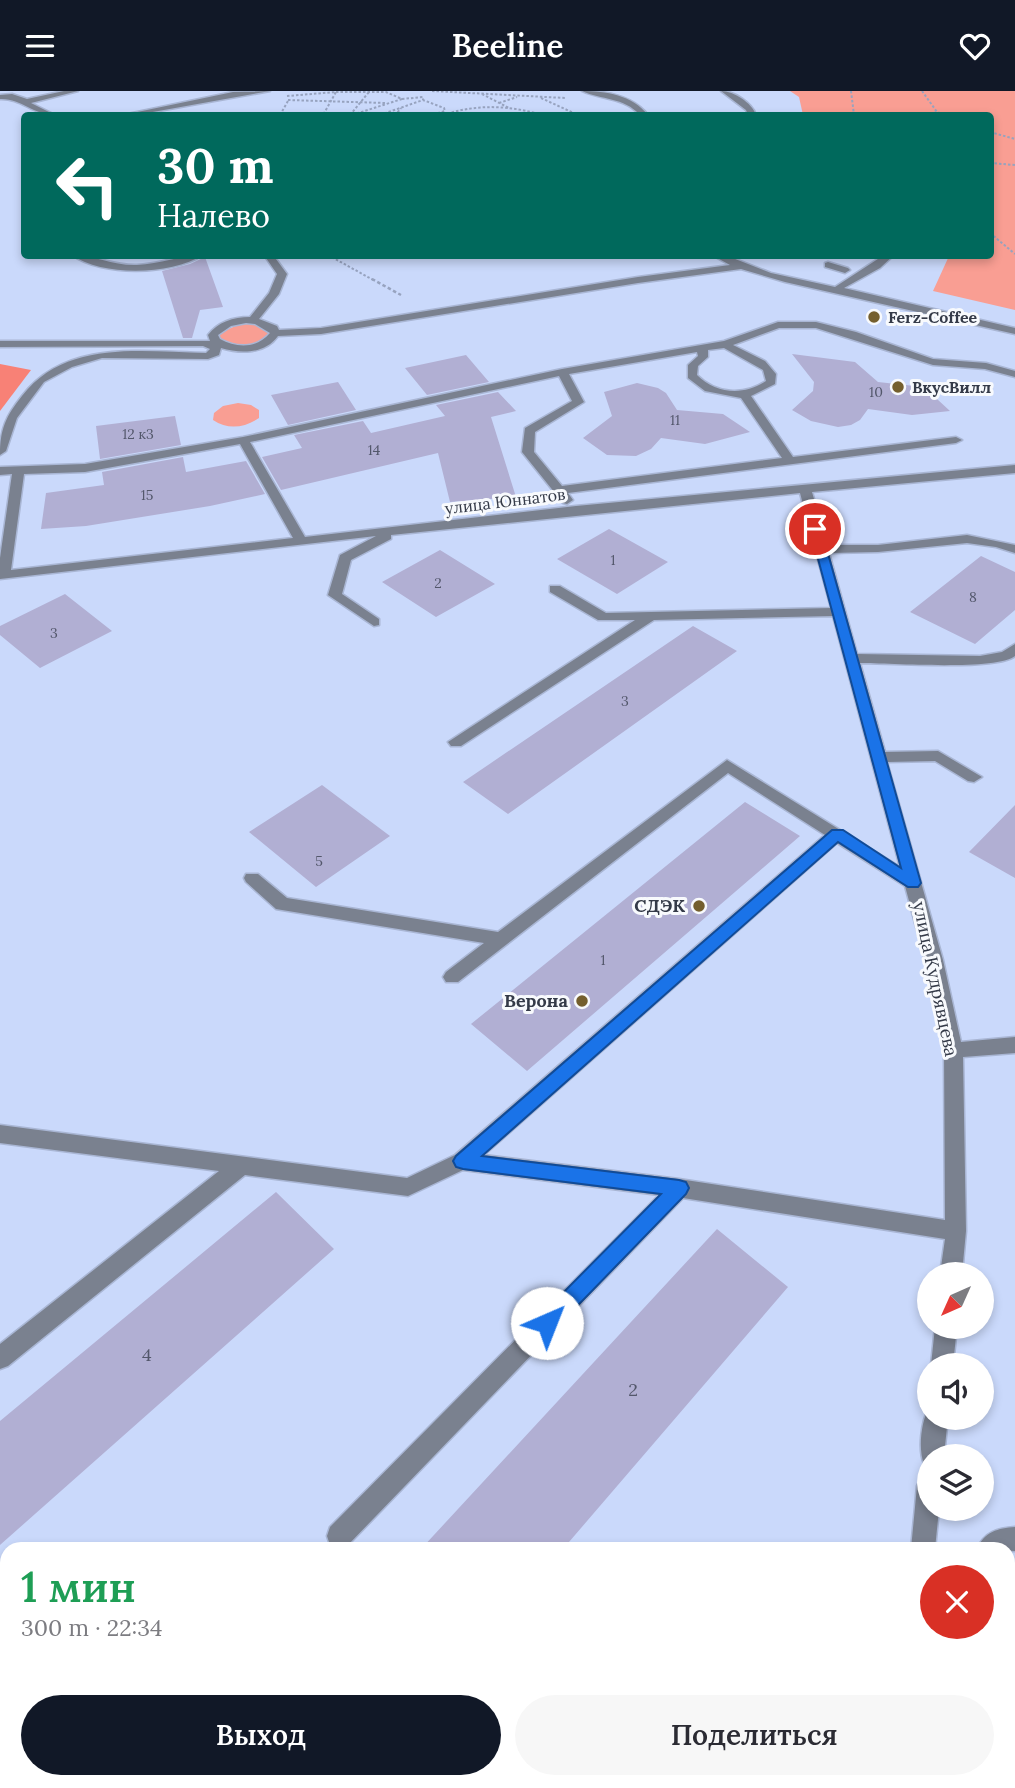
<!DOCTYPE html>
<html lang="ru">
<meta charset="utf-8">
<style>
:root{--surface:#fff;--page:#f7f7f7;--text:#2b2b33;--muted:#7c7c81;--accent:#111827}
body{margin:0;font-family:Lora,serif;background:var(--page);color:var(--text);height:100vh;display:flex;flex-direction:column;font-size:26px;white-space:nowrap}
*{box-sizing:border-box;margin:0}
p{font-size:23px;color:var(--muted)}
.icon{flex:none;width:38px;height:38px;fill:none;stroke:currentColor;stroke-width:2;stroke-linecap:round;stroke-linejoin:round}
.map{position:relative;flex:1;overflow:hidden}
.panel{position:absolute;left:0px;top:1451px;width:1015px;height:247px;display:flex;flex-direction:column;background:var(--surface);border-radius:21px 21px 0 0;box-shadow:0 4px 10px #0003}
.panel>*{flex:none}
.hud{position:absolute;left:21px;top:21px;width:973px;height:147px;border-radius:7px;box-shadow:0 4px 10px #0003;background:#00695c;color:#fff;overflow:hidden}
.needle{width:46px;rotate:225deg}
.fabs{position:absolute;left:917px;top:1171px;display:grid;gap:14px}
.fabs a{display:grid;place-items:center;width:77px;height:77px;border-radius:50%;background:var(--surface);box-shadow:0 4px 10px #0003;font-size:35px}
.pin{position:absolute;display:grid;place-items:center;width:60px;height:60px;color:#fff;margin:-30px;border:4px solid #fff;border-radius:50%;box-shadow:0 2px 7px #0007}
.me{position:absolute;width:77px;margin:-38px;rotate:44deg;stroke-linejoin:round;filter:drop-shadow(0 0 5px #0008)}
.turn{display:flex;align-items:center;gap:24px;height:147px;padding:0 21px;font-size:32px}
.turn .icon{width:91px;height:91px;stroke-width:2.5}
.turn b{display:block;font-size:49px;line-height:60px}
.round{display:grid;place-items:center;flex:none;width:74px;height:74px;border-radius:37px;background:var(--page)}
.head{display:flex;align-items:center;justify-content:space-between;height:119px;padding:0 21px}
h1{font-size:42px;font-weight:600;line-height:52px;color:#1e9e55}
.button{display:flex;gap:14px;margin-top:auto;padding:14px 21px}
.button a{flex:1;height:80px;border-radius:42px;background:var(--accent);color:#fff;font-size:28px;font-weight:600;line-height:80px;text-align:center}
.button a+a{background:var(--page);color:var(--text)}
header{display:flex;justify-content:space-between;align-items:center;height:91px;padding:0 21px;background:var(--accent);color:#fff;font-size:32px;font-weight:600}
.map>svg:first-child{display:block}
.green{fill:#f99e93}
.forest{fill:#f88176}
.building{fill:#b1afd3}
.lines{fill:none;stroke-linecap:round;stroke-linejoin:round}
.minor-casing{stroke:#a9b6d4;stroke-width:3}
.path-far2{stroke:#97a3bf;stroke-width:2;stroke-dasharray:2.5 2;stroke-linecap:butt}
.path-far1{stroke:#97a3bf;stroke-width:2.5;stroke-dasharray:3.5 2.5;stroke-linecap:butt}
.path{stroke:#97a3bf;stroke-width:6;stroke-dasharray:7 5;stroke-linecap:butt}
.minor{fill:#7a818f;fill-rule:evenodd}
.route{fill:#1a73e8;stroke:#114b97;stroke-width:2}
.poi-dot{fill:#745f2e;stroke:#f8fafd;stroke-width:2.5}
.labels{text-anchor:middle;stroke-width:6;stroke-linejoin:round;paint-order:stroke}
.number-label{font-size:14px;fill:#53576b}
.far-poi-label{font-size:16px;font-weight:bold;fill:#343a48;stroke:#f8fafd;text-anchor:start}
.far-street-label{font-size:16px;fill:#343a48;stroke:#f8fafd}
.poi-label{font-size:18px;font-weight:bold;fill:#343a48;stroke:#f8fafd;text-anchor:end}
.street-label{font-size:18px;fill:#343a48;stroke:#f8fafd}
.near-number-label{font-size:18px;fill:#53576b}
</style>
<header><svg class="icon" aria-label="menu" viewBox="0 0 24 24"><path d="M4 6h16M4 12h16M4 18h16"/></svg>Beeline<svg class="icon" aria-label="heart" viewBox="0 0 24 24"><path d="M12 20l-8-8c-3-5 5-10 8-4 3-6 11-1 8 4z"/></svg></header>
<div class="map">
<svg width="1015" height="1697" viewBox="0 0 1015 1697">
<rect width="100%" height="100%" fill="#cad9fb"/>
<path class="green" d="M790 0H1015V219L933 200 949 165 990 164V24H803L799 6Z
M240 233H258L269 240V244C257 257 232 259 219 247L220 242Z
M238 312 251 314 259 319V327C244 337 228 339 213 329L214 322 223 315Z"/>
<path class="forest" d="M0 273 31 279 0 320Z"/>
<path class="building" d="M205 166 223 216 200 219 192 247H183L162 180 190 173Z
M792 263 855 271 878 291 924 296 950 320 912 324 868 318 860 329 851 334 838 336 811 330 792 319 813 300 814 291Z
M466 264 489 291 427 304 405 277Z
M338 291 356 319 288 334 271 304Z
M637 292 658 297 666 302 677 319 723 323 750 341 705 353 661 347 651 358 636 365 607 364 583 347 612 325 604 301Z
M498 301 516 320 491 326 516 406 450 411 438 362 281 399 262 366 302 357 294 344 363 330 371 342 445 325 436 314Z
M175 325 181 354 100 368 96 335Z
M183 366 186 381 246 370 265 403 210 415 86 435 41 438 46 402 104 394 102 381Z
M609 438 668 471 617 503 557 468Z
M440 459 495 493 436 526 382 491Z
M981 465 1015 481V519L975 553 910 521Z
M65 503 112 540 40 577 0 544V535Z
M693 535 737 560 508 723 463 691Z
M322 694 390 745 316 796 249 741Z
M745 711 800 745 527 980 471 933Z
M1015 714V787L969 761Z
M276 1101 334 1158 0 1454V1330Z
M717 1138 788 1196 563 1458H421Z"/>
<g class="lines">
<g class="minor-casing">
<path id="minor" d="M64 0H78L31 12 55 24C33 24 21 7 0 8V4L12 3 27 8Z
M270 0 136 24H123L233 1Z
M582 0C606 0 632 4 648 24H640C624 6 601 9 582 0Z
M721 0C734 0 752 12 756 24H748L746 19Z
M72 164C94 164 114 175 137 174 160 173 181 164 203 164 171 184 103 186 72 164Z
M264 164H273L287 183 279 203 259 228 277 235 279 239 321 237 638 186 730 174 712 164H725L771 182 835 196 884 164H894L880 177 844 197 1015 237V243L785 191 741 178 638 192 321 243 278 245C265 263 241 263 221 257L219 264 208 268 102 267 72 276 44 291 17 327 6 360 0 364C0 338 6 325 22 305 66 248 142 261 206 262L210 258 203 255 0 256V250H210L208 244C218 231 233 226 250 226L269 202 277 183ZM246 232 255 233 270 242C257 258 236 257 220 248L218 244 231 235Z
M828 171 848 177 850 179 845 182 825 176V172Z
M778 231H816L856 241 933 268 986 272 1015 280V286L985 278 933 274 816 237H779L733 254 765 270 776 283 775 293 751 305 793 366 956 346 962 349 956 352 568 402 573 409 567 413 563 412 522 361 525 337 572 310 559 285 250 351 305 446 576 415 1015 374V382L812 401 827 454H878L967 444 1015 454V462L996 456 967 452 878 461 829 462 857 563 980 565 1002 561 1015 553V565C997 580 888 572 860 572L885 661 938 660 982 686 974 691 968 690 935 670 887 671 943 869 961 951 1015 946V962L963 966 966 1140 962 1183H940L945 1148 683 1107 348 1454 339 1457 330 1454 327 1445 330 1436 659 1104 463 1079 408 1105 245 1084 8 1275 0 1278V1253L219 1080 0 1052V1034L407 1087 455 1064 825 744 728 682 458 891H446L443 886 446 881 484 852 282 819 276 818 246 791 244 787 246 783H258L287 807 498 841 727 669 900 776 833 525 654 529 461 655H451L448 651 635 529H598L550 501V495H560L606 522 831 517 800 402 391 444V448L351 469 342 503 379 528V534L374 535 328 504 340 464 376 445 0 488V467L12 383 0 384V376L85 373 243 346 562 278 724 250ZM724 257 763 279 766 290C744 305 716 303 697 284L698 275 708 266V259ZM697 261 698 265 688 274V287L705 300 741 307 782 367 562 395 534 361 535 341 584 311 569 283ZM240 353 293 447 11 479 24 383 85 381ZM837 752 905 795 925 869 944 959 945 1129 679 1088 484 1064Z
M935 1236H957L953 1274H931Z
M929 1317V1326H948L944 1365H929V1376L924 1373C918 1359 921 1330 929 1317Z
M929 1383V1418H939L935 1458H911L917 1395 921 1387Z
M1015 1436V1460L977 1458C984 1441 998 1437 1015 1436Z
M882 1690H910L909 1697H881Z"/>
</g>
<path class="path-far2" d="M432 0 565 7
M851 0 854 24
M922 0 937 21 946 24
M336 1H386L402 8 352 24
M482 3 509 17
M287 5 336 1 323 24
M541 7 578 24
M402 8 423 6V9
M288 9 385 12
M499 12 517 6
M280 24 288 10
M350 24 369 1
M380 24 423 9 444 17 445 20 432 24
M400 24 397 22 401 17
M443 24C476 13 509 14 542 24
M489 24H512
M929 24 937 21
M990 41 1015 48
M990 72 1015 74
M990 142 1015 163
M328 164 375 190"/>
<path class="path-far1" d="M372 188 401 204"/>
<path class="path" d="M0 1657 7 1658
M185 1690 213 1697"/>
<use href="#minor" class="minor"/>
</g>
<path class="route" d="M815 434 821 438 921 792 918 796H908L838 751 482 1065 679 1089 686 1091 689 1097 686 1103 554 1239 547 1242 540 1239 537 1232 540 1225 661 1103 463 1078 456 1076 453 1070 456 1065 832 739H843L901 777 810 438Z"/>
<g class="poi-dot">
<circle cx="874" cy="226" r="7"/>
<circle cx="898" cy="296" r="7"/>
<circle cx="699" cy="815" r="7"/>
<circle cx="582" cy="910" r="7"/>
</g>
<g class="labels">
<g class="number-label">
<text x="876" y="306">10</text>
<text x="675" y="334">11</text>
<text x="138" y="348">12 к3</text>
<text x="374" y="364">14</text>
<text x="147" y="409">15</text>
<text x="613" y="474">1</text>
<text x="438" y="497">2</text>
<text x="973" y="511">8</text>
<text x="54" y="547">3</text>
<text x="625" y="615">3</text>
<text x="319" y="775">5</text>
<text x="603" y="874">1</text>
</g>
<g class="far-poi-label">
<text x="888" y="232">Ferz-Coffee</text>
<text x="912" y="302">ВкусВилл</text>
</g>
<g class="far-street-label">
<text transform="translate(505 410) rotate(-7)" y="6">улица Юннатов</text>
</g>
<g class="poi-label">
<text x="685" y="821">СДЭК</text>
<text x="568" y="916">Верона</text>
</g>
<g class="street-label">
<text transform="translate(935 888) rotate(78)" y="6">улица Кудрявцева</text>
</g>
<g class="near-number-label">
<text x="147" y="1270">4</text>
<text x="633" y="1305">2</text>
</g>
</g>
</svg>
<div class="fabs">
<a><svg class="needle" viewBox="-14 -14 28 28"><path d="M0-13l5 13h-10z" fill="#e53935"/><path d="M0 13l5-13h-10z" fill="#7c7c81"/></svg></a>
<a><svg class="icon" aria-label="sound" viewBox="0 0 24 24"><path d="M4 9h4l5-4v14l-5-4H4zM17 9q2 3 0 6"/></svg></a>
<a><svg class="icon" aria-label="layers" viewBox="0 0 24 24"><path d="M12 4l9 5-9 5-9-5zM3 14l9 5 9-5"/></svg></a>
</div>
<div class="pin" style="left:815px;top:438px;background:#d93025"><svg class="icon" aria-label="arrive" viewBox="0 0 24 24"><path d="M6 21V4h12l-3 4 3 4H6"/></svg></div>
<svg class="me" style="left:547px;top:1232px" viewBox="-20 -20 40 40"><circle r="19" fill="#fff"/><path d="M0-13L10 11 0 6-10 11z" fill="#1a73e8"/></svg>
<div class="hud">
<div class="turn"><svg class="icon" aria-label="left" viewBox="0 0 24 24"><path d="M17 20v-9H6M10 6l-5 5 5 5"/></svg><div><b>30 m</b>Налево</div></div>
</div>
<section class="panel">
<div class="head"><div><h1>1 мин</h1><p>300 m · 22:34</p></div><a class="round" style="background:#d93025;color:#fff"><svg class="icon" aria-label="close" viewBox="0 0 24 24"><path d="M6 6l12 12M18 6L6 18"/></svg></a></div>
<div class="button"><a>Выход</a><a>Поделиться</a></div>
</section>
</div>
